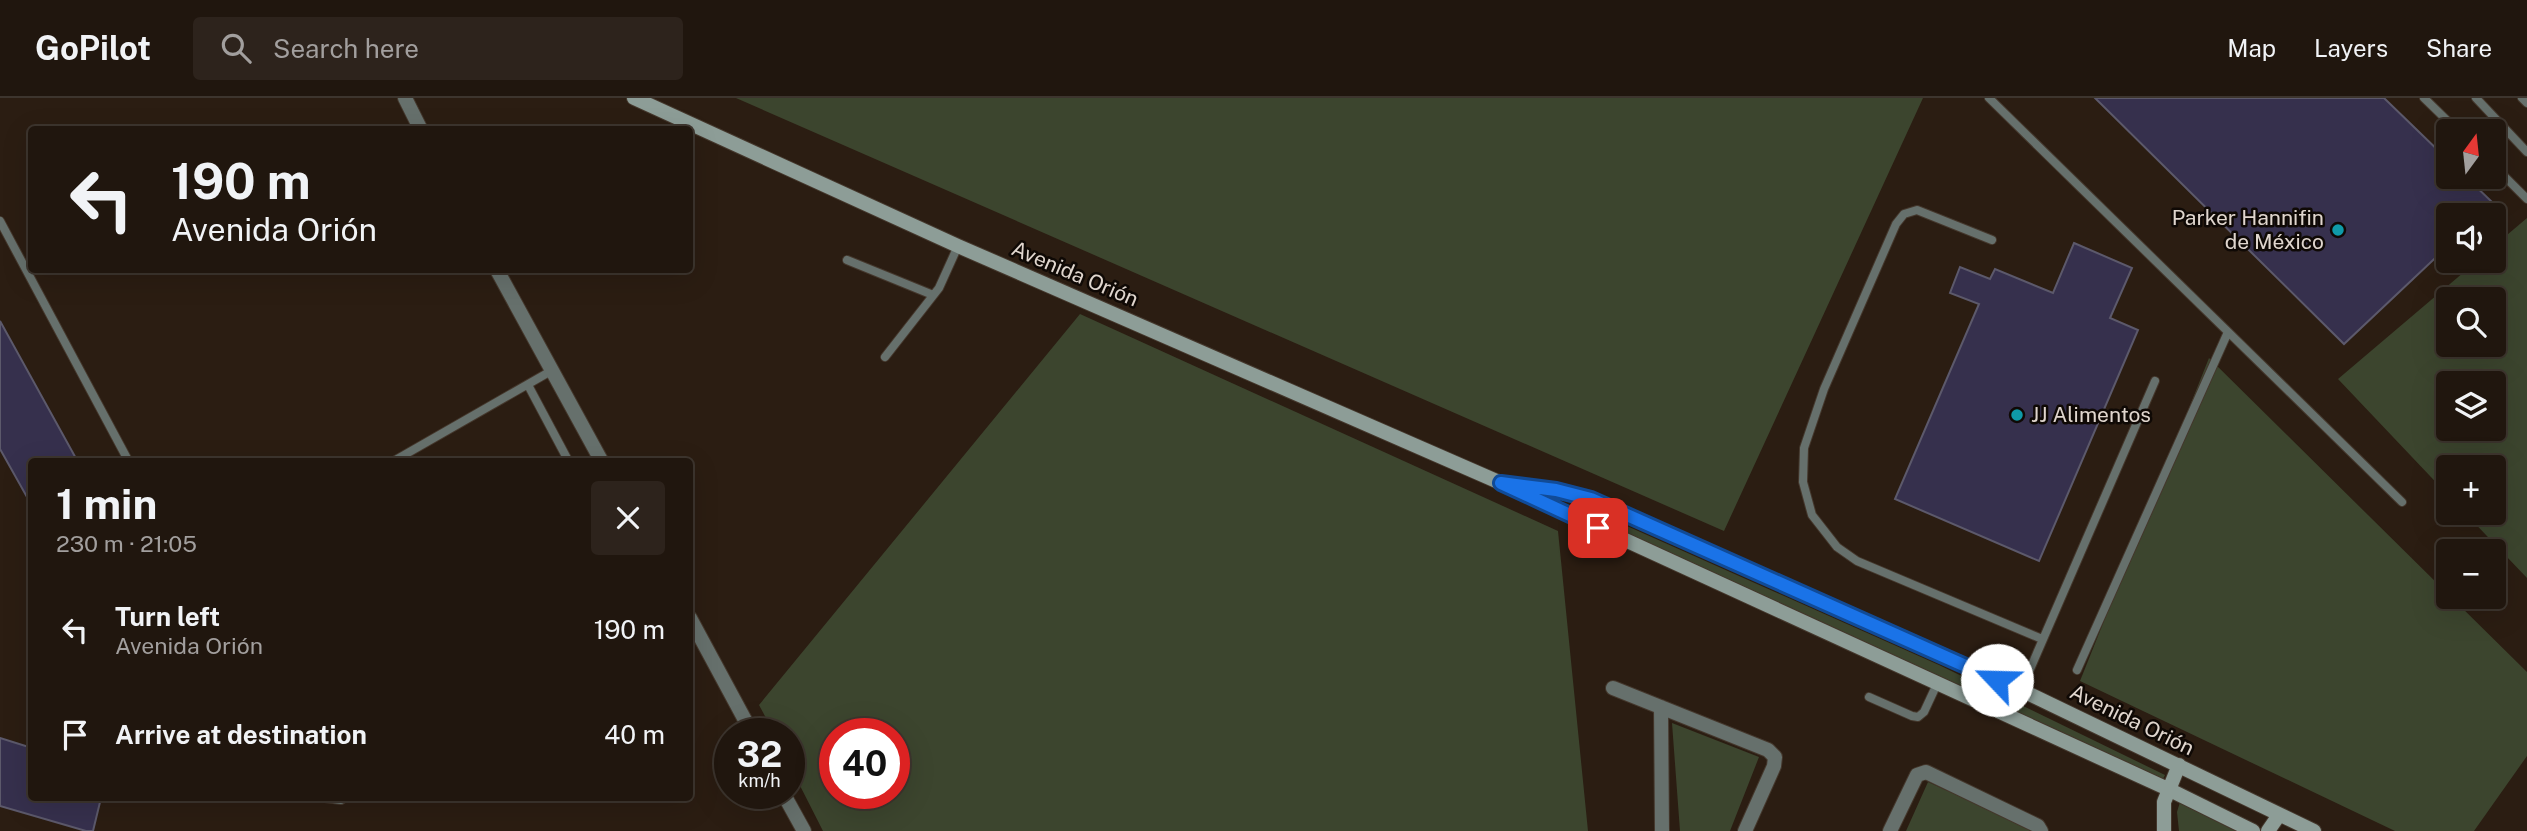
<!DOCTYPE html>
<meta charset="utf-8">
<style>
:root{--surface:#20160e;--page:#2d231c;--text:#f1f3f6;--muted:#a29f9e;--line:#3d352e}
body{margin:0;font-family:"Public Sans",sans-serif;background:var(--page);color:var(--text);height:100vh;display:flex;flex-direction:column;font-size:26px;white-space:nowrap}
*{box-sizing:border-box;margin:0}
p{font-size:23px;color:var(--muted)}
.icon{flex:none;width:38px;height:38px;fill:none;stroke:currentColor;stroke-width:2;stroke-linecap:round;stroke-linejoin:round}
.map{position:relative;flex:1;overflow:hidden}
.details{position:absolute;left:28px;top:360px;width:665px;height:343px;display:flex;flex-direction:column;background:var(--surface);border-radius:7px;box-shadow:0 7px 28px #0002,0 0 0 2px var(--line)}
.details>*{flex:none}
.guide{position:absolute;left:28px;top:28px;width:665px;height:147px;border-radius:7px;box-shadow:0 7px 28px #0002,0 0 0 2px var(--line);background:#20160e;color:var(--text);overflow:hidden}
.needle{width:46px;rotate:15deg}
.buttons{position:absolute;left:2436px;top:21px;display:grid;gap:14px}
.buttons a{display:grid;place-items:center;width:70px;height:70px;border-radius:7px;background:var(--surface);box-shadow:0 7px 28px #0002,0 0 0 2px var(--line);font-size:35px}
.speed{position:absolute;left:714px;top:620px;display:flex;gap:14px;font-size:35px;font-weight:700;text-align:center}
.speed>*{display:grid;place-content:center;width:91px;height:91px;border-radius:50%;background:var(--surface);box-shadow:0 7px 28px #0002,0 0 0 2px var(--line);line-height:1}
.speed small{font-size:18px;font-weight:400}
.speed .limit{border:10px solid #d22;background:#fff;color:#111}
.pin{position:absolute;display:grid;place-items:center;width:60px;height:60px;color:#fff;margin:-30px;border-radius:14px;box-shadow:0 4px 10px #0006}
.me{position:absolute;width:77px;margin:-38px;rotate:294deg;stroke-linejoin:round;filter:drop-shadow(0 0 5px #0008)}
.turn{display:flex;align-items:center;gap:24px;height:147px;padding:0 28px;font-size:32px}
.turn .icon{width:91px;height:91px;stroke-width:2.5}
.turn b{display:block;font-size:49px;line-height:60px}
.round{display:grid;place-items:center;flex:none;width:74px;height:74px;border-radius:7px;background:var(--page)}
.overview{display:flex;align-items:center;justify-content:space-between;height:119px;padding:0 28px}
h1{font-size:42px;font-weight:700;line-height:52px}
ul{padding:0;list-style:none}
li{display:flex;align-items:center;gap:21px;height:105px;padding:0 28px}
li div{flex:1}
li b{display:block;font-size:26px}
li em{font-style:normal}
header{display:flex;align-items:center;gap:42px;box-sizing:border-box;height:98px;padding:0 35px;background:var(--surface);border-bottom:2px solid var(--line)}
header strong{font-size:33px}
nav{display:flex;gap:38px;margin-inline-start:auto;font-size:24px}
.search{width:490px;height:63px;background:var(--page);display:flex;align-items:center;gap:18px;box-sizing:border-box;padding:0 24px;border-radius:7px;color:var(--muted);font-size:26px}
.map>svg:first-child{display:block}
.green{fill:#3c452e;fill-rule:evenodd}
.building{fill:#36304d;stroke:#5c596b;stroke-width:2}
.lines{fill:none;stroke-linecap:round;stroke-linejoin:round}
.lane-casing{stroke:#44372c;stroke-width:10}
.street-casing{stroke:#44372c;stroke-width:16}
.secondary-casing{stroke:#44372c;stroke-width:16}
.lane{stroke:#66706c;stroke-width:8}
.street{stroke:#66706c;stroke-width:14}
.secondary{stroke:#8d9d97;stroke-width:14}
.route-casing{stroke:#114b97;stroke-width:18}
.route{stroke:#1a73e8;stroke-width:12}
.culture-dot{fill:#0f9aa8;stroke:#0f0905;stroke-width:2.5}
.labels{text-anchor:middle;stroke-width:5;stroke-linejoin:round;paint-order:stroke}
.poi-label{font-size:21px;fill:#e0d6ce;stroke:#0f0905;text-anchor:end}
.street-label{font-size:21px;fill:#e0d6ce;stroke:#0f0905}
</style>
<header>
<strong>GoPilot</strong>
<div class="search"><svg class="icon" aria-label="search" viewBox="0 0 24 24"><circle cx="10" cy="10" r="6"/><path d="M15 15l6 6"/></svg>Search here</div>
<nav><a>Map</a><a>Layers</a><a>Share</a></nav>
</header>
<div class="map">
<svg width="2527" height="733" viewBox="0 0 2527 733">
<rect width="100%" height="100%" fill="#2b1d12"/>
<path class="green" d="M736 0H1923L1724 433Z
M2527 120V480L2465 415H2494V369H2448V397L2338 281 2477 163H2494V148ZM2448 201H2494V247H2448ZM2494 285V331H2448V285Z
M1080 216 1558 433 1588 733H823L789 666V635H774L759 607ZM894 635V695H835V635Z
M2209 260 2448 496V499H2451L2527 574V658L2474 733H2395L2080 583Z
M1582 408 1939 567 2165 677 2161 685 1572 413Z
M1672 625 1759 659 1730 733H1680Z
M1928 684 2030 730 2029 733H1906Z
M2180 704 2243 733H2179L2177 714Z"/>
<path class="building" d="M2095 0H2384L2448 62V79H2466L2493 105 2480 117H2448V148L2344 246Z
M2074 145 2132 170 2110 220 2138 232 2039 463 1895 401 1979 206 1950 195 1960 169 1990 181 1995 171 2053 195Z
M0 223 78 364H32V408L0 351Z
M0 640 32 650V700H101L93 733H86L0 708Z"/>
<g class="lines">
<g class="lane-casing">
<path id="lane" d="M1989 0 2402 404
M2424 0 2458 33
M2476 0 2527 54
M2522 0 2527 5
M2494 68 2527 101
M0 123 129 364
M1992 142 1917 112 1904 116 1896 126 1824 291 1804 350 1803 384 1812 417 1837 449 1857 463 2042 541
M847 162 933 197
M885 259 939 190 958 148
M528 287 569 364
M392 364 551 273
M2077 572 2228 234
M2021 592 2155 283
M1869 599 1912 618 1918 619 1924 614 1937 586
M325 700 341 702 344 700"/>
</g>
<g class="street-casing">
<path id="street" d="M405 0 421 32
M497 172 602 364
M690 520 752 635
M1613 590 1768 652 1775 659 1774 668 1745 733
M1661 609 1662 733
M783 695 804 733
M1890 733 1917 677 1926 674 2038 728 2041 733"/>
</g>
<g class="secondary-casing">
<path id="secondary" d="M634 0 958 148 1501 385 2168 691 2253 733
M1516 387 1556 392 1591 401 2021 592 2314 733
M2164 733V704L2179 667
M2268 733 2279 717"/>
</g>
<use href="#lane" class="lane"/>
<use href="#street" class="street"/>
<use href="#secondary" class="secondary"/>
</g>
<g class="lines">
<g class="route-casing">
<path id="route" d="M1598 430 1501 385 1556 392 1591 401 1997 582"/>
</g>
<use href="#route" class="route"/>
</g>
<g class="culture-dot">
<circle cx="2338" cy="132" r="7"/>
<circle cx="2017" cy="317" r="7"/>
</g>
<g class="labels">
<g class="poi-label">
<text x="2324" y="127">Parker Hannifin<tspan x="2324" dy="24">de México</tspan></text>
<text x="2031" y="324" text-anchor="start">JJ Alimentos</text>
</g>
<g class="street-label">
<text transform="translate(1075 176) rotate(23)" y="7">Avenida Orión</text>
<text transform="translate(2132 622) rotate(26)" y="7">Avenida Orión</text>
</g>
</g>
</svg>
<div class="buttons">
<a><svg class="needle" viewBox="-14 -14 28 28"><path d="M0-13l5 13h-10z" fill="#e53935"/><path d="M0 13l5-13h-10z" fill="#a29f9e"/></svg></a>
<a><svg class="icon" aria-label="sound" viewBox="0 0 24 24"><path d="M4 9h4l5-4v14l-5-4H4zM17 9q2 3 0 6"/></svg></a>
<a><svg class="icon" aria-label="search" viewBox="0 0 24 24"><circle cx="10" cy="10" r="6"/><path d="M15 15l6 6"/></svg></a>
<a><svg class="icon" aria-label="layers" viewBox="0 0 24 24"><path d="M12 4l9 5-9 5-9-5zM3 14l9 5 9-5"/></svg></a>
<a>+</a>
<a>−</a>
</div>
<div class="speed"><div>32<small>km/h</small></div><div class="limit">40</div></div>
<div class="pin" style="left:1598px;top:430px;background:#d93025"><svg class="icon" aria-label="arrive" viewBox="0 0 24 24"><path d="M6 21V4h12l-3 4 3 4H6"/></svg></div>
<svg class="me" style="left:1997px;top:582px" viewBox="-20 -20 40 40"><circle r="19" fill="#fff"/><path d="M0-13L10 11 0 6-10 11z" fill="#1a73e8"/></svg>
<div class="guide">
<div class="turn"><svg class="icon" aria-label="left" viewBox="0 0 24 24"><path d="M17 20v-9H6M10 6l-5 5 5 5"/></svg><div><b>190 m</b>Avenida Orión</div></div>
</div>
<section class="details">
<div class="overview"><div><h1>1 min</h1><p>230 m · 21:05</p></div><a class="round"><svg class="icon" aria-label="close" viewBox="0 0 24 24"><path d="M6 6l12 12M18 6L6 18"/></svg></a></div>
<ul>
<li><svg class="icon" aria-label="left" viewBox="0 0 24 24"><path d="M17 20v-9H6M10 6l-5 5 5 5"/></svg><div><b>Turn left</b><p>Avenida Orión</p></div><em>190 m</em></li>
<li><svg class="icon" aria-label="arrive" viewBox="0 0 24 24"><path d="M6 21V4h12l-3 4 3 4H6"/></svg><div><b>Arrive at destination</b></div><em>40 m</em></li>
</ul>
</section>
</div>
